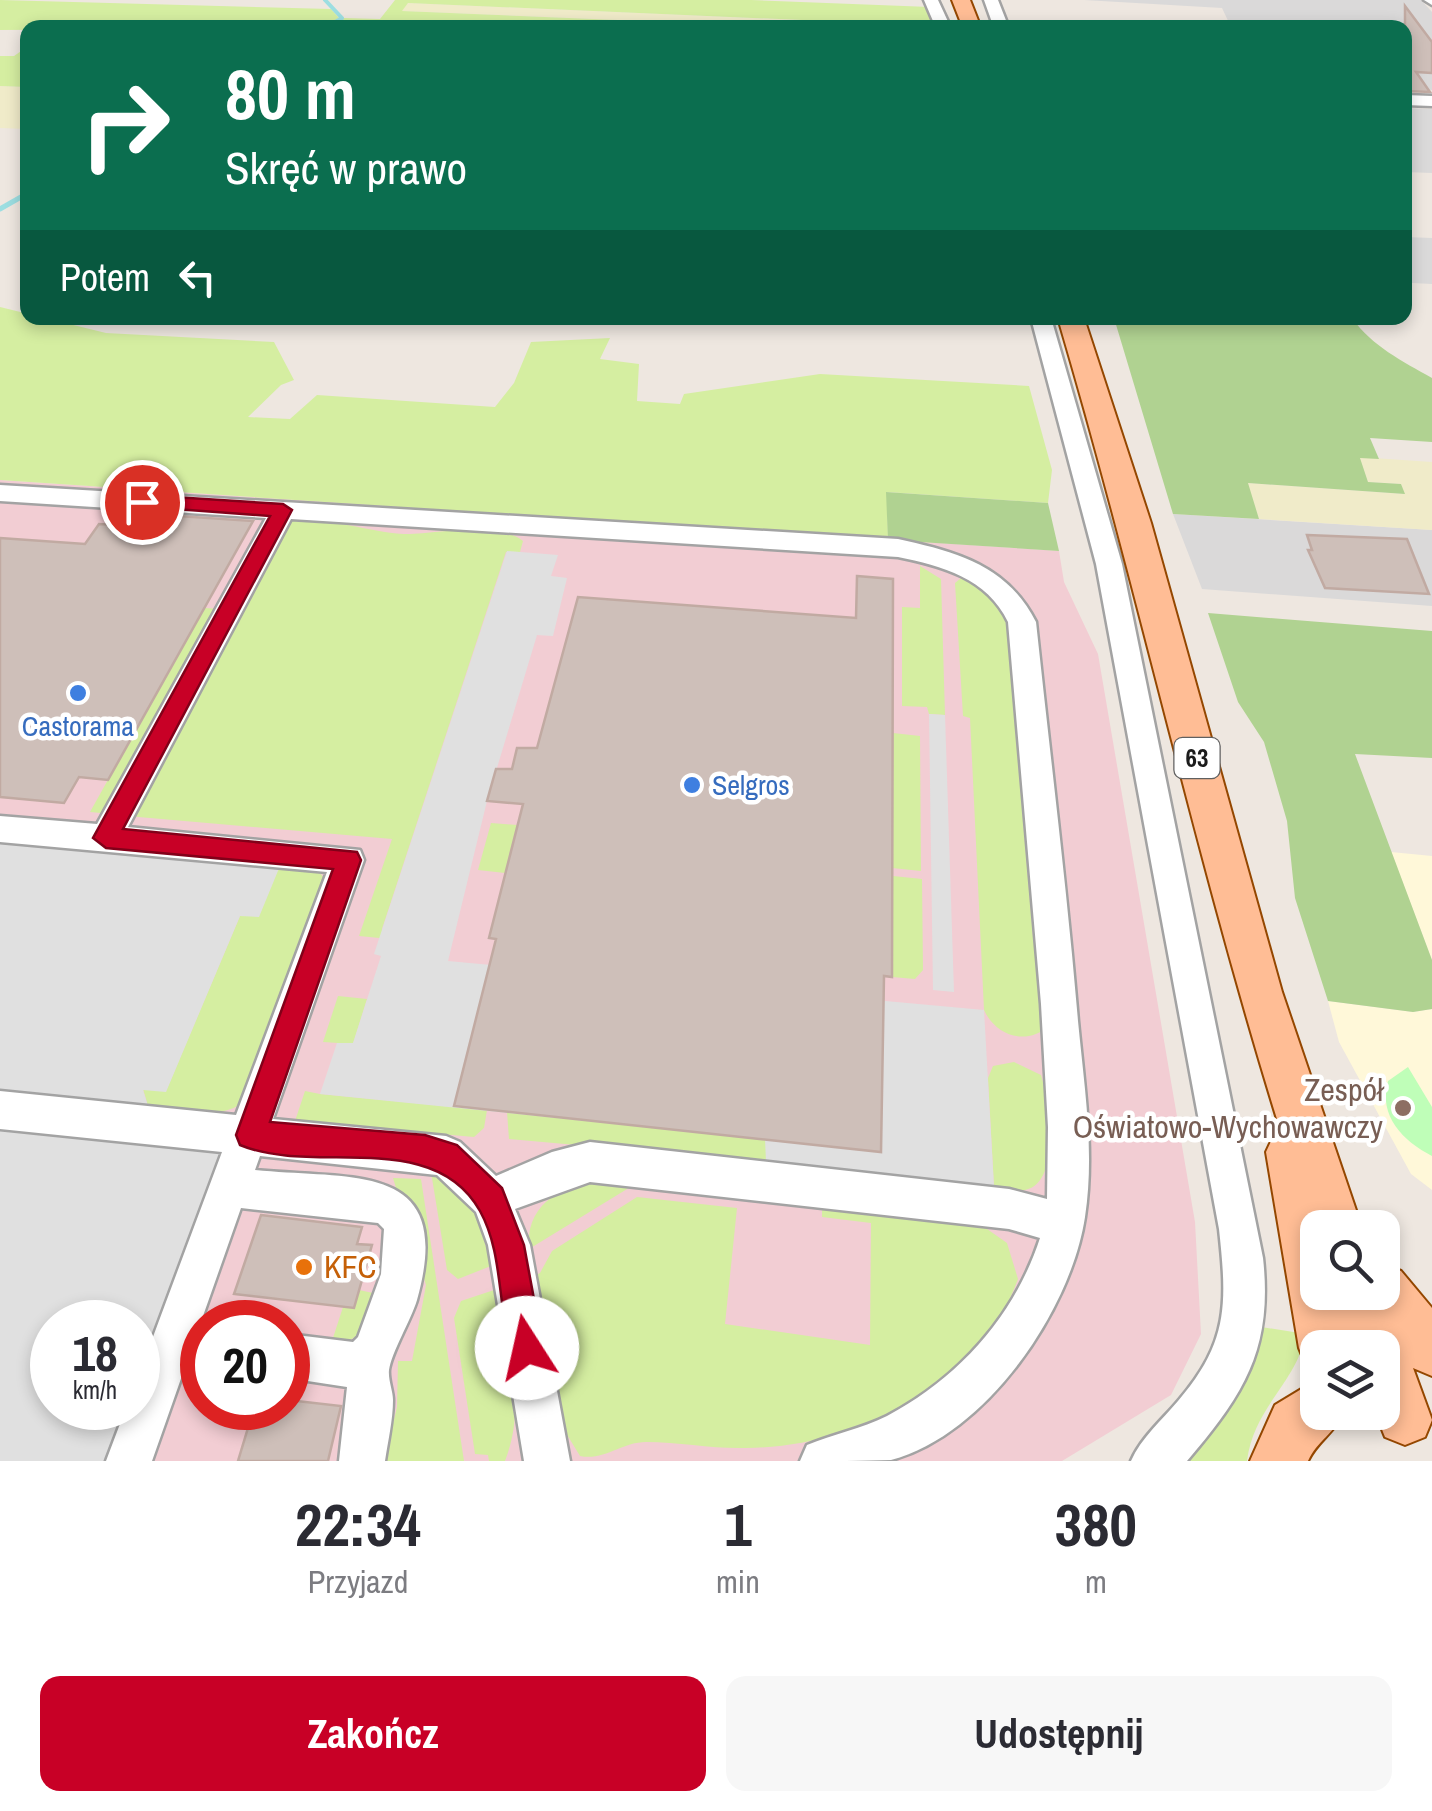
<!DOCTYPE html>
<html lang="pl">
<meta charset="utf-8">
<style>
:root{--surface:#fff;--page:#f7f7f7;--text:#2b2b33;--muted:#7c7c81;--accent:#c80026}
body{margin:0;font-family:"Archivo Narrow",sans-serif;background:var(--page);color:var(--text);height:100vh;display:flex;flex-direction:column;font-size:38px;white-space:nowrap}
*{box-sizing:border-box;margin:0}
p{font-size:32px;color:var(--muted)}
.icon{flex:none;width:55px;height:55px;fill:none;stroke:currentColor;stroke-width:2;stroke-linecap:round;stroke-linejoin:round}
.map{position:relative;height:1461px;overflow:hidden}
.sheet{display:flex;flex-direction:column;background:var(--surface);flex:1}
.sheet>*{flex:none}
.hud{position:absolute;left:20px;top:20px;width:1392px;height:305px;border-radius:20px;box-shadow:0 5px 15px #0003;background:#0b6e4f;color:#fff;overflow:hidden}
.tools{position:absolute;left:1300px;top:1210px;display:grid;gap:20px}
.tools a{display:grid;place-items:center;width:100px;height:100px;border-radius:20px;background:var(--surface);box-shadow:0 5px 15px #0003;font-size:50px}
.speed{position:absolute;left:30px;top:1300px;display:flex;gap:20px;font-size:50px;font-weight:700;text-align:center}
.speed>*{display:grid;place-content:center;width:130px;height:130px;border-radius:50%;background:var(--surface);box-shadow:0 5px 15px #0003;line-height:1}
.speed small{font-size:25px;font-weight:400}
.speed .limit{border:15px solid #d22;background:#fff;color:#111}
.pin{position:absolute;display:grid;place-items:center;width:85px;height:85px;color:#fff;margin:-42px;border:5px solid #fff;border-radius:50%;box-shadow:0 2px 10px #0007}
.me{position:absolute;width:110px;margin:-55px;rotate:350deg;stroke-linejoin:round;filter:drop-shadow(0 0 8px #0008)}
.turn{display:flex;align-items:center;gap:35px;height:210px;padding:0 40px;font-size:45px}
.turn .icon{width:130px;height:130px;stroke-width:2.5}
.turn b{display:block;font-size:70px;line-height:85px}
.then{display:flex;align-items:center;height:95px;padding:0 40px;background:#0003;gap:20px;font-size:38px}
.eta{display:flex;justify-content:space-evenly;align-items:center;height:170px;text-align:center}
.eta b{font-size:60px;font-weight:700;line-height:70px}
.primary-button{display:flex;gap:20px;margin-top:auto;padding:20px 40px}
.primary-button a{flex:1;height:115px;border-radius:20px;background:var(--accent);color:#fff;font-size:40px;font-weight:700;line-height:115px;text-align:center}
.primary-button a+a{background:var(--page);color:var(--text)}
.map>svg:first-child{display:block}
.residential{fill:#dad9d9}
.commercial{fill:#f2cdd3;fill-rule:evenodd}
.education{fill:#fff8d9}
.farmland{fill:#f0ebc9}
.grass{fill:#d5eea1}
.forest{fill:#b0d291}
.park{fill:#bffeb8}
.parking{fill:#e0e0e0}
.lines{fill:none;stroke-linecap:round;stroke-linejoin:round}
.stream-far1{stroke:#9cdee1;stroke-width:4}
.stream{stroke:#9cdee1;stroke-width:5}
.building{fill:#cebfb9;stroke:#c1aaa2;stroke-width:2.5}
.minor-casing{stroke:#a3a3a3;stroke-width:5}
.major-casing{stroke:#944700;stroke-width:4}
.minor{fill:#fff;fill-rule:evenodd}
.major{fill:#ffbd95;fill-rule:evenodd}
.route{fill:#c80026;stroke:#820019;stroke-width:2.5}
.shop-dot{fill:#3f7fe0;stroke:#fff;stroke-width:4}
.education-dot{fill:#8d6e63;stroke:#fff;stroke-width:4}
.food-dot{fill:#e8710a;stroke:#fff;stroke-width:4}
.labels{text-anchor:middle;stroke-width:9;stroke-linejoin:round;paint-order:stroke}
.shield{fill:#fff;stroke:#606060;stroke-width:2.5}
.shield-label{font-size:25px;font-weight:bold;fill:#1c1c1c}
.shop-label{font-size:28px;fill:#366cbe;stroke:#fff}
.near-education-label{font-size:32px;fill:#785e54;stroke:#fff;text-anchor:end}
.near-food-label{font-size:32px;fill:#c56008;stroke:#fff;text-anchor:start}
</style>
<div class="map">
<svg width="1432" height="1461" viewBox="0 0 1432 1461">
<rect width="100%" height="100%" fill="#eee7e0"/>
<path class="residential" d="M1084 0H1421L1432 12V90L1405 89V28L1231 27 1222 8Z
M1405 108 1432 109V173L1405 172Z
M1405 237 1432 238V284L1412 283 1405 271Z
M1173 514 1432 530V606L1202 589Z"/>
<path class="commercial" d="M0 480 1059 551 1064 582 1098 654 1195 1222 1201 1334 1171 1395 1062 1461H0ZM52 1322H138V1408H52ZM202 1322H288V1408H202Z"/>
<path class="education" d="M1391 852 1432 856V960Z
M1328 1001 1413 1012 1432 1009V1190L1411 1174 1339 1042Z"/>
<path class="farmland" d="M408 3 940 26V27H786L401 11Z
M0 86 27 87V129L0 128Z
M1359 457 1432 462V530L1259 519 1247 483 1404 494 1401 484 1368 482Z"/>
<path class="grass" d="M0 0 331 9 339 18 322 28 0 30Z
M395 0H751L930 7 940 26 408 3 402 11 786 27 327 28 344 18 380 19Z
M27 47V87L0 86V56H14Z
M0 307 106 333 274 342 294 380 281 385 248 417 290 419 317 395 495 407 514 383 531 342 610 338 600 359 639 364 637 401 680 404 684 394 820 374 1029 386 1052 470 1048 503 887 492 888 540 0 480Z
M287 520C325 514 370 534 410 534 431 533 450 529 472 531 489 532 510 530 523 541L520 552H506L382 929 400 940 359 936 392 839 127 816Z
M920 566 941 579 945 715 929 714 927 707 902 706V607L920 608Z
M961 578C1007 603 1024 627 1011 679L1033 937 1052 994 1049 1026C1026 1046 996 1036 984 1010L970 718 963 716 955 583Z
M204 608 222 609 112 814 90 812Z
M893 733 920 736 921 871 892 868Z
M491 823 517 825 505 873 478 870Z
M280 866 318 871 328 882 247 1099C223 1123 179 1109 148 1106L143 1089 166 1091 240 916Z
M893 876 922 879 923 970 915 979 892 977Z
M338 996 367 999 353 1044 323 1042Z
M1014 1062 1041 1075C1049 1100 1062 1183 1025 1190 1016 1192 1003 1188 994 1187L988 1078 993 1066Z
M305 1091 320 1094 487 1110 484 1128 474 1137 295 1121Z
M507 1112 766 1139V1162L509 1139Z
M431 1172 477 1212 491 1266 458 1279 447 1270Z
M393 1178 421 1179 464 1461H384L397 1407 398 1361H412L426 1285Z
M602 1182 632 1186 529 1249C525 1204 562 1184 602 1182Z
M637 1197 737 1208 725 1324 870 1345 871 1223 822 1217V1207L980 1224 1007 1243 1018 1279C979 1388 856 1447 746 1448 713 1449 680 1442 646 1442 622 1442 604 1461 580 1456L566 1433 534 1276 540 1273 552 1251Z
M359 1290 373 1293 357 1336 335 1348 288 1343V1337L332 1341 343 1307 354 1308Z
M494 1290C507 1349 528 1402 505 1461H489L488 1455 475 1454 454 1318 461 1301Z
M1255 1326 1306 1334C1296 1384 1254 1406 1247 1461H1178Z"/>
<path class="forest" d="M1114 318H1352C1372 346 1402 361 1432 378V442L1370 438 1379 459 1360 458 1368 482 1401 484 1405 494 1248 483 1259 519 1173 514Z
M886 492 1048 503 1059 551 888 540Z
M1208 613 1432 631V758L1355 754 1432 960V1009L1413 1012 1328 1001 1295 898 1287 821 1264 742 1238 702Z"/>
<path class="park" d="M1408 1067 1432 1107V1156C1403 1141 1378 1116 1388 1081Z"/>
<path class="parking" d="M507 551 558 555 551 576 567 578 553 636 537 635 487 801 448 961 984 1010 994 1187 766 1162 765 1139 320 1094 337 1043H353L381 956 374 954Z
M929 714 945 715 954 992 933 990Z
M0 841 280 866 259 917 240 916 166 1092 143 1090 148 1106 223 1150 224 1160 138 1394V1322H52V1408H132L112 1461H0Z"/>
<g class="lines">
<path class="stream-far1" d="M325 0 342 18 325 28"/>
<path class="stream" d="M0 209 28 193"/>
</g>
<path class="building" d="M1405 6 1432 42V73L1416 72 1430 92 1405 91Z
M163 515 253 521 108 780 79 777 64 803 0 797V538L85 544 99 524 155 527Z
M1307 535 1407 539 1429 594 1325 588 1308 550H1312Z
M857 576 893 579 892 977 884 976 881 1152 454 1106 496 939 489 938 523 804 487 801 496 769H512L517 748H537L578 597 856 618Z
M261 1215 362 1227 357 1244 372 1245 354 1308 234 1294Z
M288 1400 341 1406 328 1461H238L254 1408H288Z"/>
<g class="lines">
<g class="minor-casing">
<path id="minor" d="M924 0H938L951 28H936Z
M984 0H998L1009 28H994Z
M1424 0H1432V5Z
M1405 95 1432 96V106L1405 105Z
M1031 318H1051L1122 564 1263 1258C1273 1349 1244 1394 1187 1461H1131C1141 1438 1162 1420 1178 1401 1229 1342 1227 1303 1219 1229L1096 564Z
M0 485 898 539C957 552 1007 565 1036 622 1050 755 1067 888 1078 1021 1084 1085 1095 1152 1085 1217 1071 1310 986 1435 891 1460 864 1461 828 1461 800 1461L807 1445C833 1434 861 1429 887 1416 959 1378 1015 1315 1040 1238L1009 1229 590 1182 515 1209 530 1245 570 1461H524L488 1245 476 1212 437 1175 260 1156 255 1170C354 1180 456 1160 417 1300 411 1320 391 1353 389 1370 388 1380 393 1391 393 1400 393 1420 388 1441 385 1461H339L347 1387 288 1378V1334L353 1342 358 1337 381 1274 384 1229 378 1223 241 1208 152 1461H106L126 1408H138V1377L222 1152 0 1129V1091L236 1115 327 872 0 842V816L97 824 266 518 0 501ZM291 519 898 557C942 566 987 578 1008 622L1041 1004 1048 1127 1047 1199 1009 1189 590 1142 552 1152 496 1176 460 1142 446 1136 273 1119 364 860 360 850 128 827Z"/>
</g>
<g class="major-casing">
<path id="major" d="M952 0H970L981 28H963Z
M1058 318H1084L1151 523 1282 992 1362 1228H1318V1292H1382V1264L1401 1271 1432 1308V1376L1413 1368 1432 1420 1425 1437 1405 1445 1385 1437 1375 1412H1382V1348H1318V1372L1307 1367 1299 1348 1266 1152 1274 1135 1281 1132C1197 863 1138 588 1058 318Z
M1318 1379V1412H1344C1335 1433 1317 1441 1308 1461H1250L1275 1405Z"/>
</g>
<use href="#minor" class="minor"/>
<use href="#major" class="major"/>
</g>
<path class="route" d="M142 495 283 504 292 510 123 829 357 852 361 860 270 1122 425 1135 457 1145 502 1188 524 1245 543 1348 539 1359 527 1364 515 1359C496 1313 505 1256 480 1211 433 1127 314 1176 240 1145L236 1135 333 869 106 848 93 838 270 516 135 506V497Z"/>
<g class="shop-dot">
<circle cx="78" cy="693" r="10"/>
<circle cx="692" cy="785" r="10"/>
</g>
<circle class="education-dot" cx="1403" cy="1108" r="10"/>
<circle class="food-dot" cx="304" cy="1267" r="10"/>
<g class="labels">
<rect class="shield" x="1174.5" y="738" width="45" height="40" rx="8"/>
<g class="shield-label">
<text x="1197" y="767">63</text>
</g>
<g class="shop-label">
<text x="78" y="736">Castorama</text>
<text x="712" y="795" text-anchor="start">Selgros</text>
</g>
<g class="near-education-label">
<text x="1383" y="1101">Zespół<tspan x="1383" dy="37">Oświatowo-Wychowawczy</tspan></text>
</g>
<g class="near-food-label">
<text x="324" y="1278">KFC</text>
</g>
</g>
</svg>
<div class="tools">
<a><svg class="icon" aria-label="search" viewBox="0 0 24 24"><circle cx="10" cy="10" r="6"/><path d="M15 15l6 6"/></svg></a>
<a><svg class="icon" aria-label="layers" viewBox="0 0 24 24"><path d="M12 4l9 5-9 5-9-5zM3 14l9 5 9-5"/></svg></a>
</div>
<div class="speed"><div>18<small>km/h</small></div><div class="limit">20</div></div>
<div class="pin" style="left:142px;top:502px;background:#d93025"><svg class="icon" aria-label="arrive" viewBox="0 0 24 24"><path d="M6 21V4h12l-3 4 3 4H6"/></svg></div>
<svg class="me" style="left:527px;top:1348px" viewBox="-20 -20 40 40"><circle r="19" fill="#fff"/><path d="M0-13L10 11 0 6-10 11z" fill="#c80026"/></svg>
<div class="hud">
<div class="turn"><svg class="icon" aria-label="right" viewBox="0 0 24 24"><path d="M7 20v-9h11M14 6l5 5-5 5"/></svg><div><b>80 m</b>Skręć w prawo</div></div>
<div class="then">Potem<svg class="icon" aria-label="left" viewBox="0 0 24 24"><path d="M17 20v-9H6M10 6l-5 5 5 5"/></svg></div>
</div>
</div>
<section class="sheet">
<div class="eta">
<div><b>22:34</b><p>Przyjazd</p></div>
<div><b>1</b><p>min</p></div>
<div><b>380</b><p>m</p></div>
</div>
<div class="primary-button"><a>Zakończ</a><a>Udostępnij</a></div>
</section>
